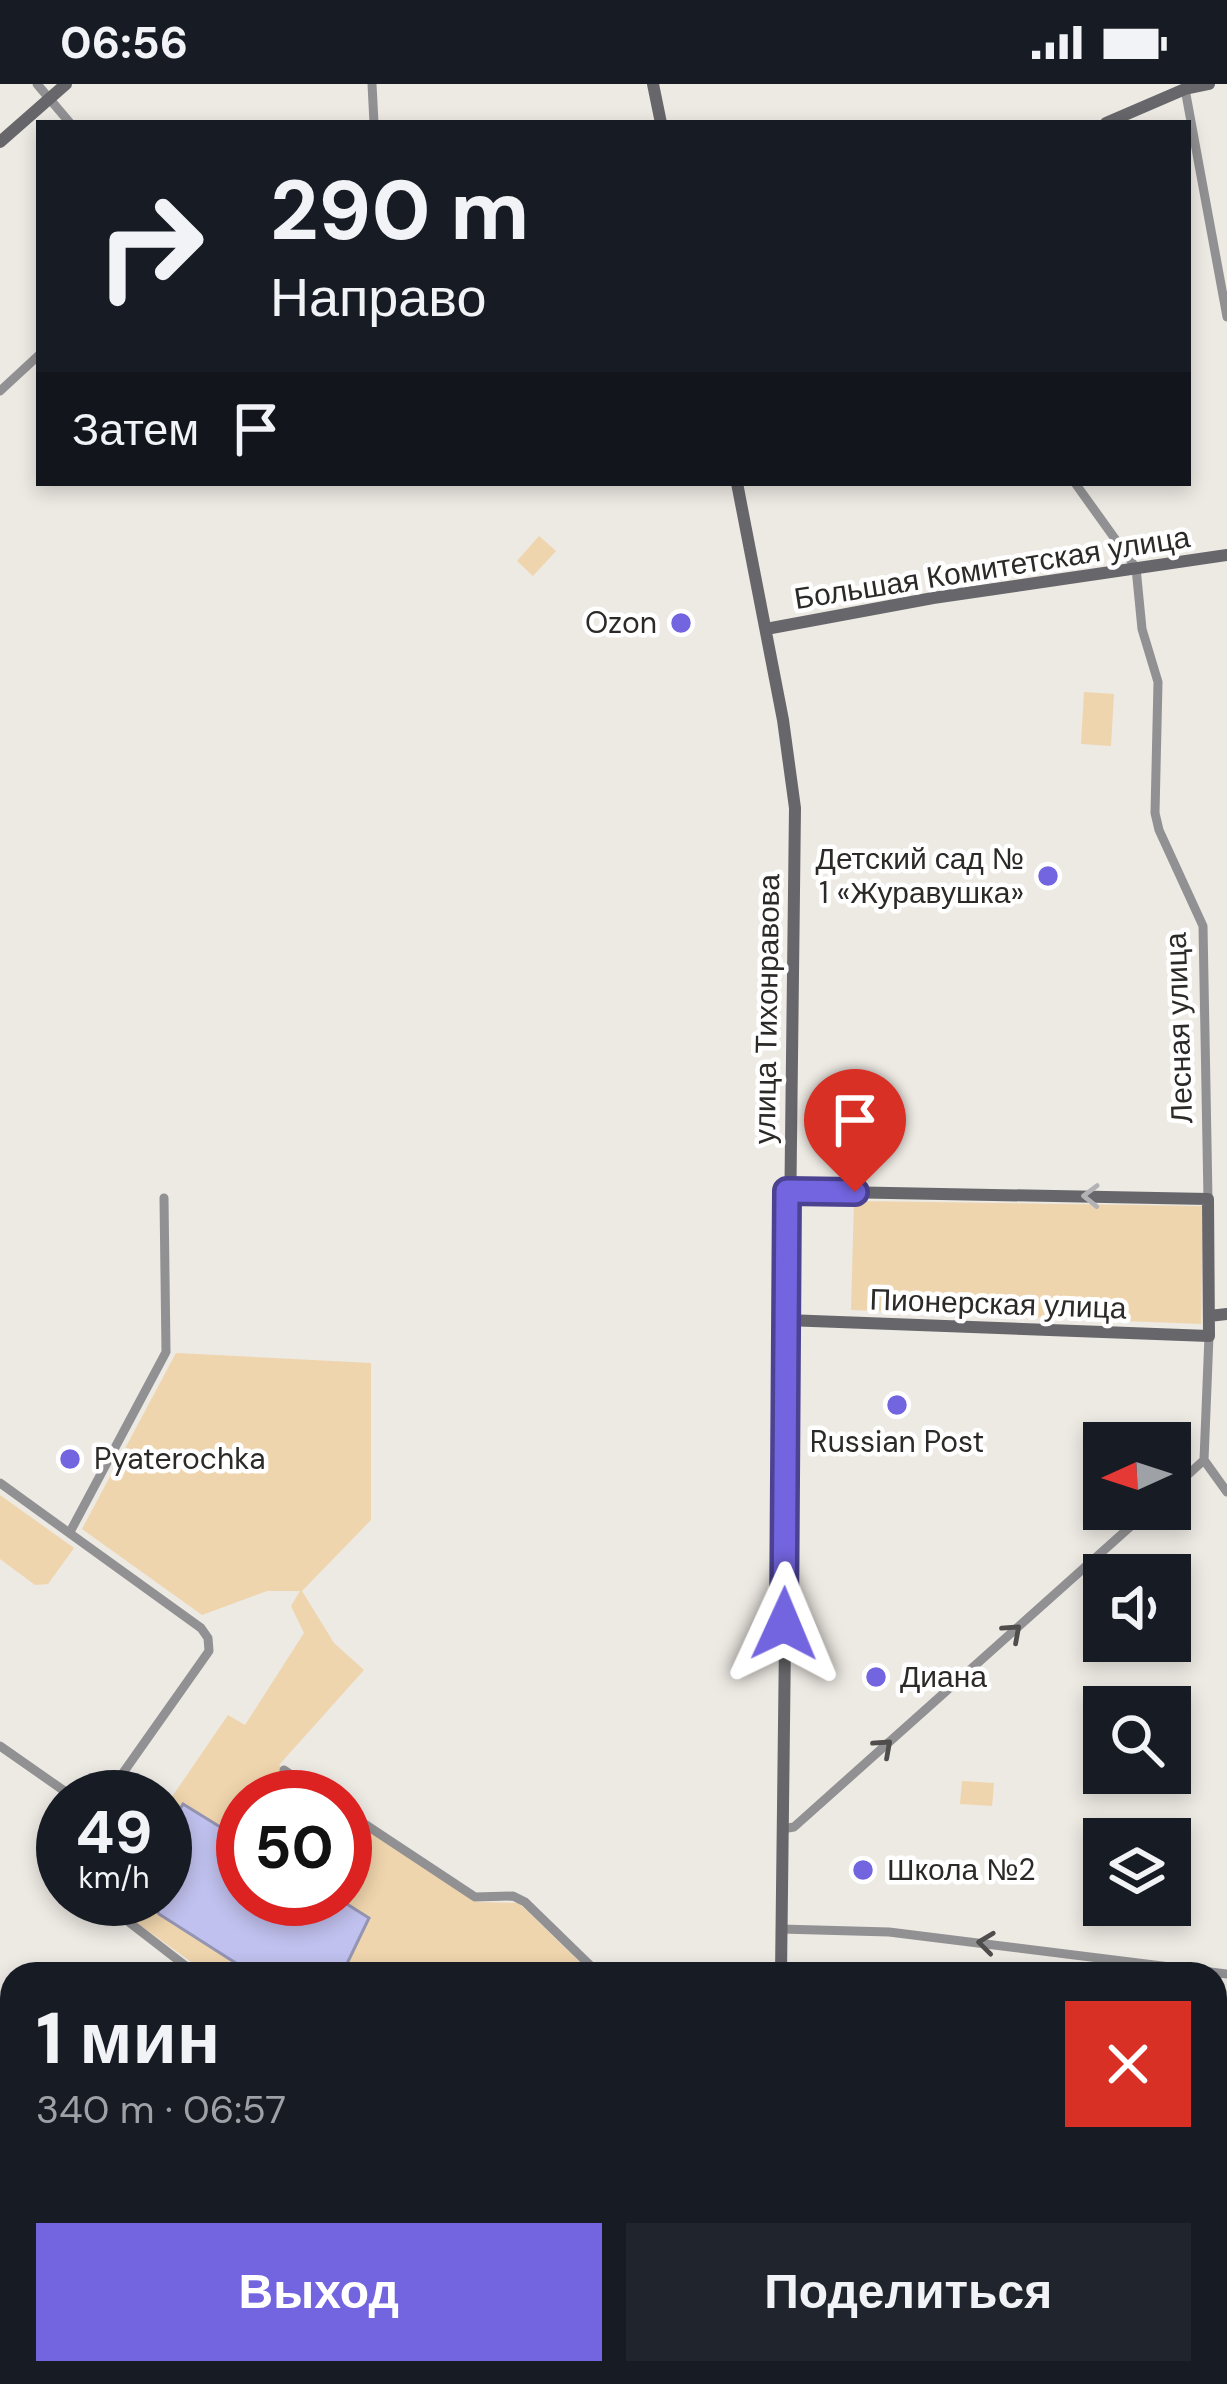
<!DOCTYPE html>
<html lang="ru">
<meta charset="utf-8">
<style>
:root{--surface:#171b24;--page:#20242c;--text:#f1f3f6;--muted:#9ea1a6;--accent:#7365df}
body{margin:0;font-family:"DM Sans",sans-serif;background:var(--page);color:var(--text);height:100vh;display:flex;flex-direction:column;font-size:45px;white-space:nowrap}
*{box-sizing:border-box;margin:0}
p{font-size:39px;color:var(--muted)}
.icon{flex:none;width:66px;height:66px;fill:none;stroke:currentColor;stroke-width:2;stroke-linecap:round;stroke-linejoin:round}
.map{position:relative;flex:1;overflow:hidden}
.panel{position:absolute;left:0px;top:1878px;width:1227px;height:423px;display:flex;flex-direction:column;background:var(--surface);border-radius:36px 36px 0 0;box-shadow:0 6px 18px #0003}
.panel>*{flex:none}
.top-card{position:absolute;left:36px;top:36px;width:1155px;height:366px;border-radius:0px;box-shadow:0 6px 18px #0003;background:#171b24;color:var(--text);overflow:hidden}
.needle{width:78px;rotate:267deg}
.tools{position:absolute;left:1083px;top:1338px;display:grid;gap:24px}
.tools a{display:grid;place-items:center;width:108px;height:108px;border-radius:0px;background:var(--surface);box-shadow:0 6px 18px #0003;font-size:60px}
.speed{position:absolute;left:36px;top:1686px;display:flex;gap:24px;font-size:60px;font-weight:700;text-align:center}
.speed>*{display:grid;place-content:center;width:156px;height:156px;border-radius:50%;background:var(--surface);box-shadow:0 6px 18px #0003;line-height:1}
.speed small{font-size:30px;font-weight:400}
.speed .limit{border:18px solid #d22;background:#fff;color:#111}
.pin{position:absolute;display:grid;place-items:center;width:102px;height:102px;color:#fff;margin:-123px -51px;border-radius:50% 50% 50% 0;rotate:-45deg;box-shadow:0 0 12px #0007}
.pin .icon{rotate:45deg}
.me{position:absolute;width:132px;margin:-66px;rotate:1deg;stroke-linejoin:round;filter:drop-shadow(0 0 9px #0008)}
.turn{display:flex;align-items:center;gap:42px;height:252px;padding:0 36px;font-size:54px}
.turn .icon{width:156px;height:156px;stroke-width:2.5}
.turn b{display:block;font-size:84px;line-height:102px}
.then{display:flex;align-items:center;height:114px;padding:0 36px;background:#0003;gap:24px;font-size:45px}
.round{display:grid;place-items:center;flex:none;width:126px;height:126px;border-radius:0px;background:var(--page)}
.head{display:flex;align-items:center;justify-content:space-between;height:204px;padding:0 36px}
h1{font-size:72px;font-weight:800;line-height:90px}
.action{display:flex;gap:24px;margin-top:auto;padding:24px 36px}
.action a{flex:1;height:138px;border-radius:0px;background:var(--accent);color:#fff;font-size:48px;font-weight:800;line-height:138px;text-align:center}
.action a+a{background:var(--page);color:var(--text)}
.status{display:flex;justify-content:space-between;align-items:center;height:84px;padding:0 60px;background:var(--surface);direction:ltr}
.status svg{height:33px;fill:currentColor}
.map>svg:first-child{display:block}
.green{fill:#efd5ad}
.water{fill:#c1c1ef;stroke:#9494b3;stroke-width:3}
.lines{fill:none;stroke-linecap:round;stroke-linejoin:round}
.street{stroke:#919193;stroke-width:9}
.secondary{stroke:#67676b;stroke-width:12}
.oneway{stroke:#b3b3b5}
.oneway2{stroke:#4f4e4d}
.route-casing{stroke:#4b4291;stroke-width:30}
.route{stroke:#7365df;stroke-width:21}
.poi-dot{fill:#7365df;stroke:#fff;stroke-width:4.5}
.labels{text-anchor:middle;stroke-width:9;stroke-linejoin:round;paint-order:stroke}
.street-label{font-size:30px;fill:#2c2a28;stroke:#fff}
.poi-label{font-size:30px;fill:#2c2a28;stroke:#fff;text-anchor:start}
</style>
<div class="status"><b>06:56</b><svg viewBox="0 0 49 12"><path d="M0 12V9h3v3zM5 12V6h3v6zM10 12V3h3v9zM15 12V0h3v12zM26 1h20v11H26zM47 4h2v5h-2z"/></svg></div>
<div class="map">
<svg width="1227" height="2300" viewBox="0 0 1227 2300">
<rect width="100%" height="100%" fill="#ede9e3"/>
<path class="green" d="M539 452 556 467 533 492 517 477Z
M1084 608 1114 610 1111 662 1081 660Z
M854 1117 1203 1122 1201 1240 851 1226Z
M176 1269 371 1279V1436L302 1507 334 1559 364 1586 279 1681 320 1713H243V1815H345V1730L476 1818 519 1819 592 1890H208L105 1816 165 1815V1723L228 1631 245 1641 304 1549 291 1522 300 1507H267L202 1531 82 1445Z
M0 1411 74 1464 48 1500 35 1501 0 1475Z
M962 1697 994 1699 992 1722 960 1720Z
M0 1933 12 1948V2222H0Z
M1215 1969 1227 1972V2300H911L906 2289H1215Z
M378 2289H472L471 2300 377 2299Z"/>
<path class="water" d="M183 1720 243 1757V1815H339L369 1834 342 1890H253L159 1830 151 1815H165V1750Z"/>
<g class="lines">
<path class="street" d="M37 0 70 39
M372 0 374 39
M1185 5 1227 233
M0 307 39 271
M1075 399 1136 484 1142 545 1158 598 1155 729 1159 746 1203 842 1208 1115
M1209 1252 1204 1376 1227 1408
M0 1399 201 1544 208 1554 209 1567 106 1713
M1170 1407 1204 1376
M70 1448 166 1268 164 1114
M0 1662 73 1713
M284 1686 324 1713
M345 1727 475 1813 513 1812 525 1818 599 1890
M782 1745 794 1743 1150 1425
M99 1815 196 1890
M781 1845 889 1848 1227 1890
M0 1925 12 1940
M0 2224H12
M201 2289 203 2300"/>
<path class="secondary" d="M653 0 661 39
M1106 39 1185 5 1209 0
M0 58 66 0
M737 399 783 636 795 724 781 1890
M766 545 933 514 1227 471
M1209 1232 1227 1230
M786 1236 1209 1252 1208 1115 787 1107
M895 2289 900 2300"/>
</g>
<defs><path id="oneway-chevron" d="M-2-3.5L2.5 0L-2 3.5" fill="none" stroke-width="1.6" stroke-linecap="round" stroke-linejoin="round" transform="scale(3)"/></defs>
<use class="oneway" href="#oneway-chevron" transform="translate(1091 1112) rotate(-179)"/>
<g class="oneway2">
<use href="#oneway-chevron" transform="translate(1013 1548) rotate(-42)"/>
<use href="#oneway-chevron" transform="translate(884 1663) rotate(-42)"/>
<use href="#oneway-chevron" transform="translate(986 1859) rotate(-173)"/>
</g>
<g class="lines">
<g class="route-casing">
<path id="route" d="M784 1540 787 1107 855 1108"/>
</g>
<use href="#route" class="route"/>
</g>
<g class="poi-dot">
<circle cx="681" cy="539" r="12"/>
<circle cx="1048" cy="792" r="12"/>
<circle cx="897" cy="1321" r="12"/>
<circle cx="70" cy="1375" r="12"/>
<circle cx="876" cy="1593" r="12"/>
<circle cx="863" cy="1786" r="12"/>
</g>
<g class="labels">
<g class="street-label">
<text transform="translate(992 484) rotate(-9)" y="10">Большая Комитетская улица</text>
<text transform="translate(767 925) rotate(-89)" y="10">улица Тихонравова</text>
<text transform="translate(1179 944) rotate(-92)" y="10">Лесная улица</text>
<text transform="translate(998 1220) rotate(2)" y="10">Пионерская улица</text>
</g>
<g class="poi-label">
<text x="657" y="549" text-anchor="end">Ozon</text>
<text x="1024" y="785" text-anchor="end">Детский сад №<tspan x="1024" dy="34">1 «Журавушка»</tspan></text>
<text x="897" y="1368" text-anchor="middle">Russian Post</text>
<text x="94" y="1385">Pyaterochka</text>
<text x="900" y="1603">Диана</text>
<text x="887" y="1796">Школа №2</text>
</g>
</g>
</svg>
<div class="tools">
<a><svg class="needle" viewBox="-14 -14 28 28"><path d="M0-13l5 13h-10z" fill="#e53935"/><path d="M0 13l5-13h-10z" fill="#9ea1a6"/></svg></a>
<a><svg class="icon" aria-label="sound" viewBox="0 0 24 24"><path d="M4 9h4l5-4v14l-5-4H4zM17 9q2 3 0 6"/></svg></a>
<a><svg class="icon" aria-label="search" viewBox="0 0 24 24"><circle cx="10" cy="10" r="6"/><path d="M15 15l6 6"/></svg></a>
<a><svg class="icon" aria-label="layers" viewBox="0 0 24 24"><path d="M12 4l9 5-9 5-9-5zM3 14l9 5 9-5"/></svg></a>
</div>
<div class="speed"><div>49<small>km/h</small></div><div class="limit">50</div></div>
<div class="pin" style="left:855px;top:1108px;background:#d93025"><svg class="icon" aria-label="arrive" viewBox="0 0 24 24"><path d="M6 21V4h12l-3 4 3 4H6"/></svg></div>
<svg class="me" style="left:784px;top:1540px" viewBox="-20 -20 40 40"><path d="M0-17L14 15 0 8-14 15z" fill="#7365df" stroke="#fff" stroke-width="4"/></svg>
<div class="top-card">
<div class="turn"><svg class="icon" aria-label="right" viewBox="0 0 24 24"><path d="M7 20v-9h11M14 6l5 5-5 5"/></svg><div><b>290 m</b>Направо</div></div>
<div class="then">Затем<svg class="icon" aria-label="arrive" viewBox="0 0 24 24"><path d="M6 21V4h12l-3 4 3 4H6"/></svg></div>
</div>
<section class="panel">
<div class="head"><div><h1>1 мин</h1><p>340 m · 06:57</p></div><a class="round" style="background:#d93025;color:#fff"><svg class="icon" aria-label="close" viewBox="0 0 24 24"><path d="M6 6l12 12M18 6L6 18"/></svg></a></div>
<div class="action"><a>Выход</a><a>Поделиться</a></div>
</section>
</div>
